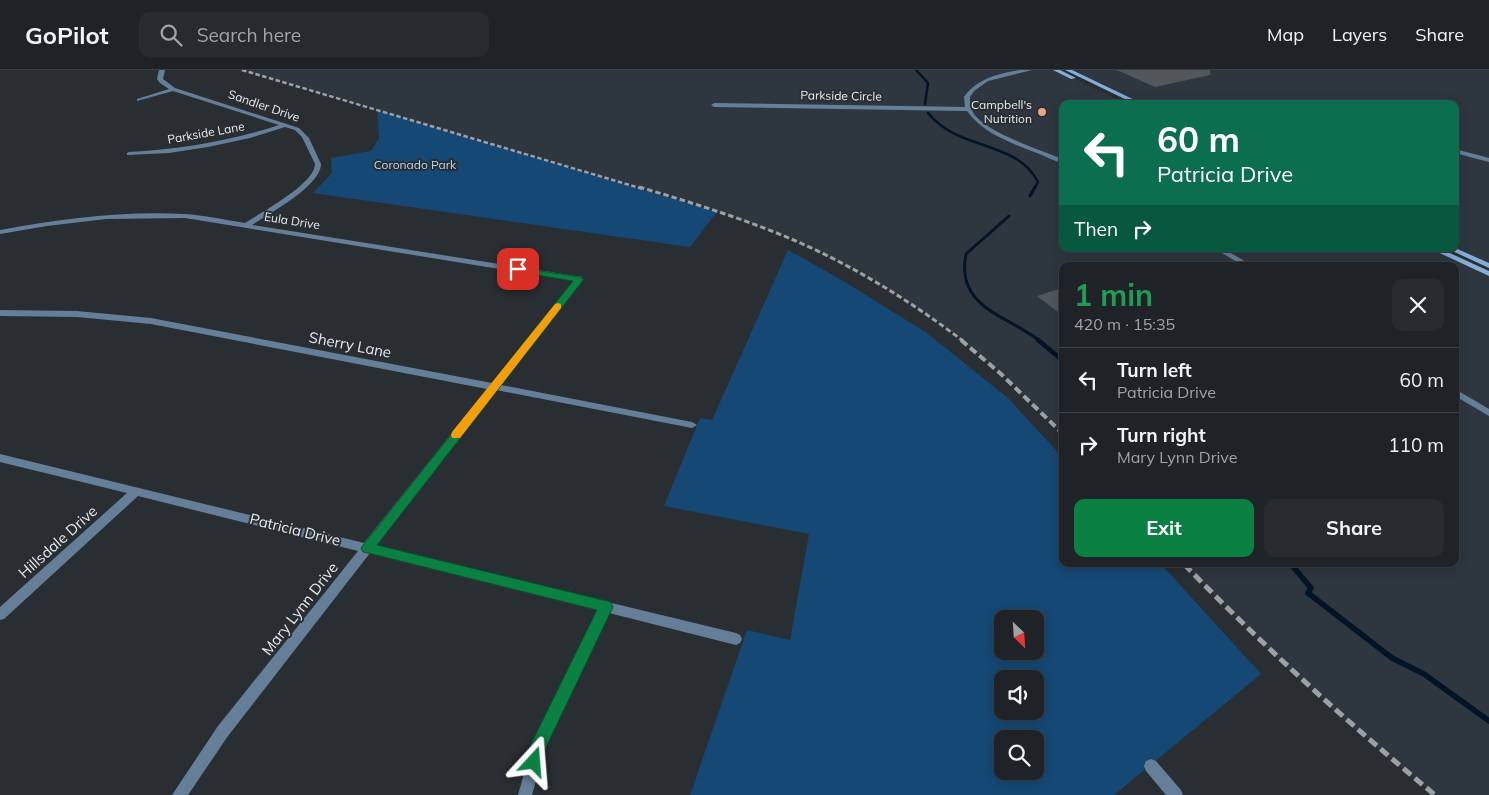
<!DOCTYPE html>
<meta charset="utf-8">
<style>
:root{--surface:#1f2226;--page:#272a2e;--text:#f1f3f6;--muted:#a1a4a7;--line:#3c3f43;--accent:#0b8043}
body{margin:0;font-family:Mulish,sans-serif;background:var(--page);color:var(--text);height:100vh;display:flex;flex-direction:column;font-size:19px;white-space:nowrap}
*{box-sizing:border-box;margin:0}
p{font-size:16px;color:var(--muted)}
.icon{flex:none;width:28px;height:28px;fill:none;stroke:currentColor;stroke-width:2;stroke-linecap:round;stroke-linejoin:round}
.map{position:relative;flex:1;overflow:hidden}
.panel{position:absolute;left:1059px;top:192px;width:400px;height:305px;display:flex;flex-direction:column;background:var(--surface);border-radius:10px;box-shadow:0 2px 12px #0003,0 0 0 1px var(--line)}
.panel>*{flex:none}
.guide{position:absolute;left:1059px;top:30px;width:400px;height:152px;border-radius:10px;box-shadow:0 2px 12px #0003,0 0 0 1px var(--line);background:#0b6e4f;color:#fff;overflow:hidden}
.needle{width:32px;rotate:155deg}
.controls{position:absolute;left:994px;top:540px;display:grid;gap:10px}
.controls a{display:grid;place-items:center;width:50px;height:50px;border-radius:10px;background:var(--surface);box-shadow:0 2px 12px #0003,0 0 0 1px var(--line);font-size:25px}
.pin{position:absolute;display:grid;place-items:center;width:42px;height:42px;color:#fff;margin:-21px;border-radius:10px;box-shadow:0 2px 8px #0006}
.me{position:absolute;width:55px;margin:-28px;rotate:19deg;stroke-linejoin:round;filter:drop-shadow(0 0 4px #0008)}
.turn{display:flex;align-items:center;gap:18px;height:105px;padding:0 15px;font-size:22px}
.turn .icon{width:65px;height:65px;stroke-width:2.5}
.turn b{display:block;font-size:35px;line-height:42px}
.then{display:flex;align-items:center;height:48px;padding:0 15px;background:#0003;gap:10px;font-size:19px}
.round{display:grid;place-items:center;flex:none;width:52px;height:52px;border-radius:10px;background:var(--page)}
.head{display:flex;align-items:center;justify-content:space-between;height:85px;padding:0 15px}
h1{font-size:30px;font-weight:700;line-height:38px;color:#1e9e55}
.cta{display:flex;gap:10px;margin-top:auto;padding:10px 15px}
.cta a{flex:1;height:58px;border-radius:10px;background:var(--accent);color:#fff;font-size:20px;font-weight:700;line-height:58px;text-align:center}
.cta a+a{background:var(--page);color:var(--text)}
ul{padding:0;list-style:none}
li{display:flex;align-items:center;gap:15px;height:65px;padding:0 15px;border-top:1px solid var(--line)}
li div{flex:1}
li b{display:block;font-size:19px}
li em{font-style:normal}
header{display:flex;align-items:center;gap:30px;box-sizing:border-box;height:70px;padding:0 25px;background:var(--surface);border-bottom:1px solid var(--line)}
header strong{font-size:24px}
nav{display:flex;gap:28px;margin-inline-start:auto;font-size:18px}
.search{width:350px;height:45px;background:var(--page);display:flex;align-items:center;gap:12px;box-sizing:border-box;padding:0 18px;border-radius:10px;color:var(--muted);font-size:19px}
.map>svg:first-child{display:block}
.built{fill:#2e3740}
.green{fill:#154874;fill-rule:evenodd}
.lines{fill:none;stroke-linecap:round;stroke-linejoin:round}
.stream-far3{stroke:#021425;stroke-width:2.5}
.stream-far2{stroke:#021425;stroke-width:3}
.stream-far1{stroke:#021425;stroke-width:4.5}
.stream{stroke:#021425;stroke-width:5.5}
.building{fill:#52575c}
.street{fill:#667f99;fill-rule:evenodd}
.secondary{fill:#84aed7;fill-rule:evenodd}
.rail-far3{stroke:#9da1a4;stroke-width:2.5;stroke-dasharray:4.5 2.5;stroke-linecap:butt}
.rail-far2{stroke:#9da1a4;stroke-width:3;stroke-dasharray:5.5 3;stroke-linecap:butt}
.rail-far1{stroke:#9da1a4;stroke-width:4;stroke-dasharray:8 4;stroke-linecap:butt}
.rail{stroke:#9da1a4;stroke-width:5;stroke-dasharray:10 5;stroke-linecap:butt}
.route{fill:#0b8043;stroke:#07532c}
.slow{fill:#f59e0b}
.poi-dot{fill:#f39f84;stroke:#292e32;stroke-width:2}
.labels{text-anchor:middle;stroke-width:4;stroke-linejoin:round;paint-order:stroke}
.far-street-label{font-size:12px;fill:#e9ecee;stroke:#292e32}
.far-poi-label{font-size:12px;fill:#e9ecee;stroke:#292e32;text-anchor:end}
.far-park-label{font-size:12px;fill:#b6d6f6;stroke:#292e32}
.street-label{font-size:15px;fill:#e9ecee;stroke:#292e32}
</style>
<header>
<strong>GoPilot</strong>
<div class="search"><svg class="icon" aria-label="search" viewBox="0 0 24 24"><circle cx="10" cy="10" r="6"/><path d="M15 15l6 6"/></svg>Search here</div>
<nav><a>Map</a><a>Layers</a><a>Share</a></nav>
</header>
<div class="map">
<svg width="1489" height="725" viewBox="0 0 1489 725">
<rect width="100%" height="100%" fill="#292e32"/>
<path class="built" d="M242 0H1056L1127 34H1062V179H1435L1489 204V725H1435L1353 657 1284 595 1184 494H1455V196H1062V363L1005 306 939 252 873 210 789 168 690 133Z
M1068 0H1489V196L1455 179V34H1140Z"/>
<path class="green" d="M377 40 717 142 690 177 313 123 332 103 331 88 371 81 379 68Z
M788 180 840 209 927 263 1009 329 1062 387V494H1161L1261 604 1114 725H690L747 560 790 570 809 464 664 436 700 348 712 350ZM1002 549H1035V581H1002ZM1002 609H1035V641H1002ZM1002 669H1035V701H1002Z"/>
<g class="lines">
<path class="stream-far3" d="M916 0 928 13 925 34
M928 43C958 81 1017 70 1038 112L1034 119"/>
<path class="stream-far2" d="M1030 126 1035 117
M1009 146 966 184C955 238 1007 245 1040 271"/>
<path class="stream-far1" d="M1038 270 1062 290"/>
<path class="stream" d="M1291 494 1311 518 1308 523 1392 588 1424 604 1489 651"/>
</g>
<path class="building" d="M1117 0H1210V5L1155 17Z
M1062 218V245L1037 226Z"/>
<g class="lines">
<path class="street" d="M159 0H165L163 9 175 18 299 58 309 68 321 94C322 115 269 144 252 155L582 207V211L501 315 692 352 697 355 692 358 496 320 376 476 736 563 740 565 742 569 740 573 736 575 609 543 546 675 532 725H518L534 669 598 540 370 483 228 666 188 725H172L218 656 358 481 138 426 4 549 0 550V537L127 423 0 392V384L364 473 487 319 151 254 77 247 0 246V240L77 241 151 248 492 313 574 211 185 148 106 149 47 156 0 164V160C61 149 122 141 184 144 204 145 225 150 245 153 260 143 315 114 315 94L302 67 295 60 285 57 250 68 208 77 169 83 127 85V83L129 82C180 79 230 71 279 55L173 21 137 31V29L169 19 160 13 157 9Z
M1020 0H1032L988 11 974 21 970 27C970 30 970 36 971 39 981 62 1040 79 1062 89V93C1054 91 1045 86 1037 83 1011 73 984 64 967 41L714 37 711 35 714 33 965 37 964 27C978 8 998 4 1020 0Z
M1455 79 1489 88V92L1455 83Z
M1215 179H1224L1253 196H1244Z
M1455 319 1489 339V346L1455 326Z
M1151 689 1156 691 1181 720 1183 725H1166L1146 701 1144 696 1146 691Z"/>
<path class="secondary" d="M1053 0H1060L1076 8 1071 9Z
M1065 0H1072L1143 34H1135Z
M1455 178 1489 193V198L1448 179Z
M1431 179H1441L1489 201V206Z"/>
<path class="rail-far3" d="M242 0 643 119"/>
<path class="rail-far2" d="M639 117C703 136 768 156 828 186 876 210 921 239 963 271"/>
<path class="rail-far1" d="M961 270 1001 304 1062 363"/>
<path class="rail" d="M1184 494C1263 576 1347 652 1435 725"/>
</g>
<path class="route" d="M515 197 579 207 584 209 377 475 611 532 613 537 547 675 539 698 534 700 528 698 525 692 531 674 597 540 368 483 363 482 361 478 573 211 518 202 514 199Z"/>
<path class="slow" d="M558 233 561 234V238L460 368H452L451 365 452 362 555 234Z"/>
<circle class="poi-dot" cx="1042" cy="42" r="5"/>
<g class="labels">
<g class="far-street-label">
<text transform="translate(841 26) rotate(1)" y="4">Parkside Circle</text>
<text transform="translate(264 36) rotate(19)" y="4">Sandler Drive</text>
<text transform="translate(206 63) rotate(-10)" y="4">Parkside Lane</text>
<text transform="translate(292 151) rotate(9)" y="4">Eula Drive</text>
</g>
<g class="far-poi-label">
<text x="1032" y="39">Campbell's<tspan x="1032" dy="14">Nutrition</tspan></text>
</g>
<g class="far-park-label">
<text x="415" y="99">Coronado Park</text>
</g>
<g class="street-label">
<text transform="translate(350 275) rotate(11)" y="5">Sherry Lane</text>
<text transform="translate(295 460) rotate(14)" y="5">Patricia Drive</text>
<text transform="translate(58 472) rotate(-42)" y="5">Hillsdale Drive</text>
<text transform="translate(300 539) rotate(-52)" y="5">Mary Lynn Drive</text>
</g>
</g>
</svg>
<div class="controls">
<a><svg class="needle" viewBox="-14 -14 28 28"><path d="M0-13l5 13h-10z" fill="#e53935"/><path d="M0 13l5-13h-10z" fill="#a1a4a7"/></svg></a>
<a><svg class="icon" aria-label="sound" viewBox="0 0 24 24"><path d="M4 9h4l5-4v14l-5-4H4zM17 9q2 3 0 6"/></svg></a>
<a><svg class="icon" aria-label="search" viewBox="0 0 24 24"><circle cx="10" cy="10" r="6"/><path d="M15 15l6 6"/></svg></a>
</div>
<div class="pin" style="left:518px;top:199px;background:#d93025"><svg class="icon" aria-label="arrive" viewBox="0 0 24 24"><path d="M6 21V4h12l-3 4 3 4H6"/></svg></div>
<svg class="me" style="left:534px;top:692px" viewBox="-20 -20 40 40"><path d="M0-17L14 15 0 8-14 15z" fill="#0b8043" stroke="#fff" stroke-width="4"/></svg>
<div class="guide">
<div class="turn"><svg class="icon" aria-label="left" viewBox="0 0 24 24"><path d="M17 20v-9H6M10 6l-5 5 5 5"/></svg><div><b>60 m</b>Patricia Drive</div></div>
<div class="then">Then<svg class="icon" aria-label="right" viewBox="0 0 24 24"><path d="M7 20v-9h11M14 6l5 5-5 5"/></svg></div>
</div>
<section class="panel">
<div class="head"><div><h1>1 min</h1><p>420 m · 15:35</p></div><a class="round"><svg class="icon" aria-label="close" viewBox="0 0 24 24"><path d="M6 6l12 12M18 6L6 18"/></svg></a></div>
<ul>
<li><svg class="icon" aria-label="left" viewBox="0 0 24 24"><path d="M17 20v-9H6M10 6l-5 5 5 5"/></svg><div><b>Turn left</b><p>Patricia Drive</p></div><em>60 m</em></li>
<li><svg class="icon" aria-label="right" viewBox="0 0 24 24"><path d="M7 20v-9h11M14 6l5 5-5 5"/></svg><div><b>Turn right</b><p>Mary Lynn Drive</p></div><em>110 m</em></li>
</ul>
<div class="cta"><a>Exit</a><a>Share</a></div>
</section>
</div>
